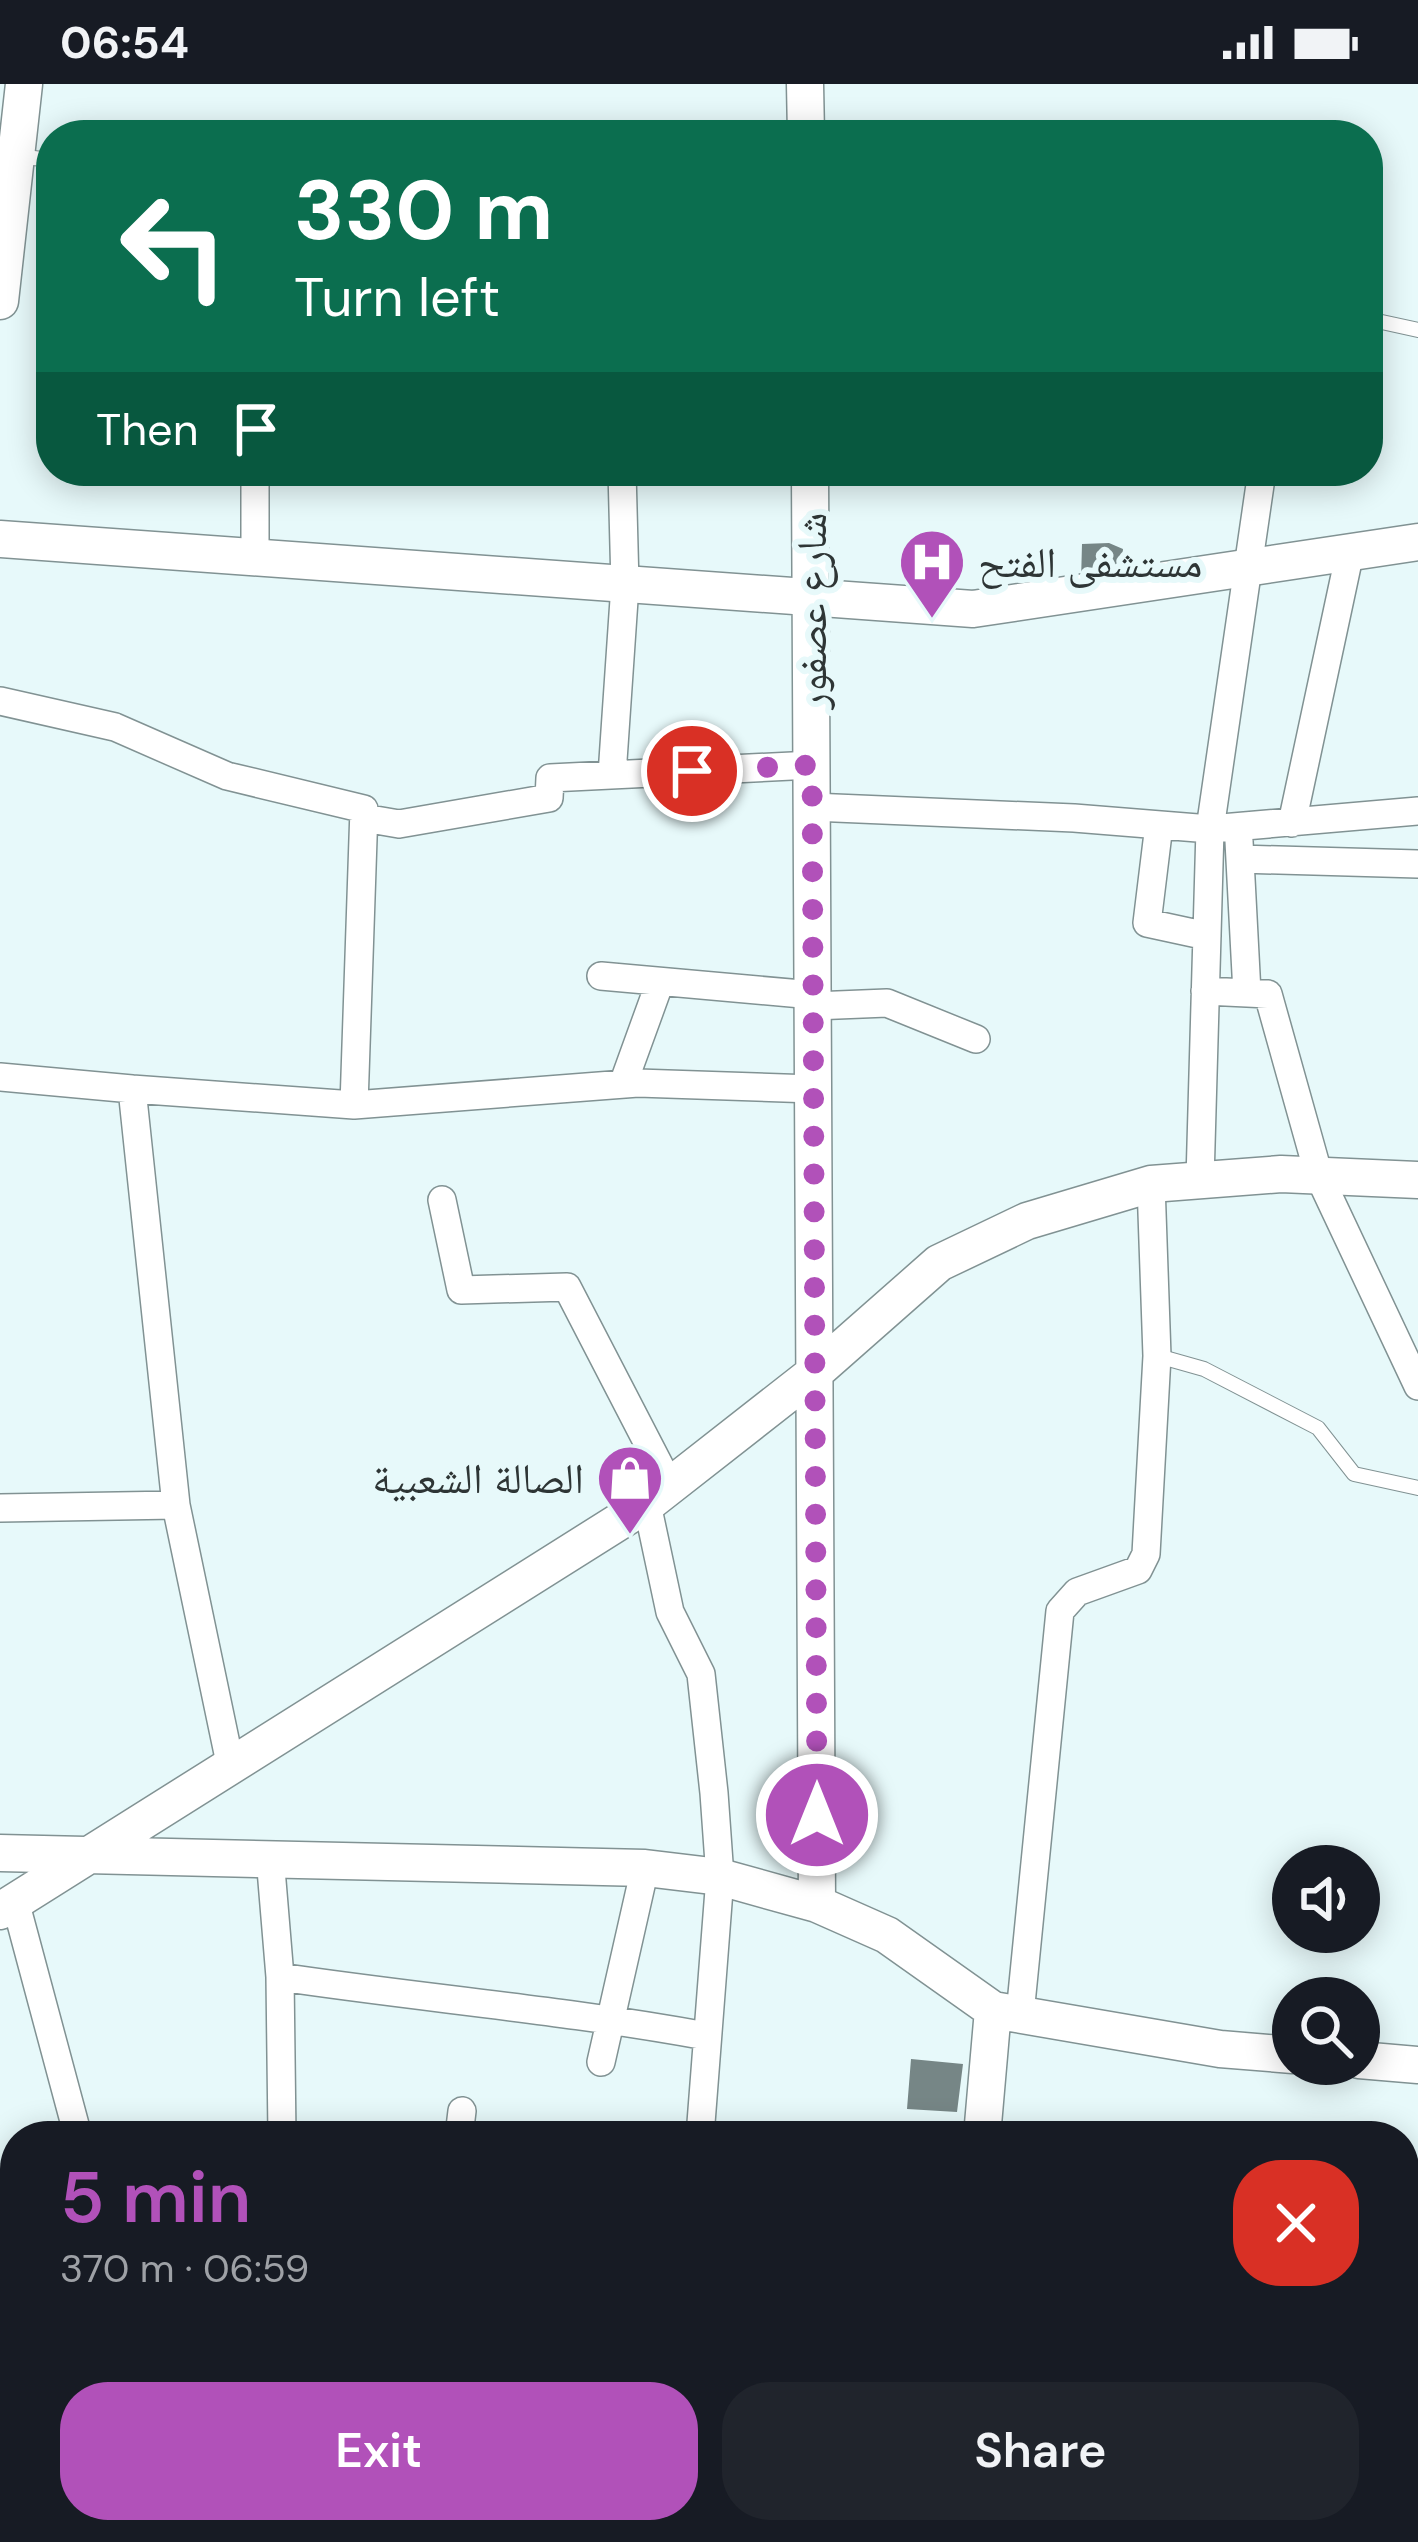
<!DOCTYPE html>
<meta charset="utf-8">
<style>
:root{--surface:#171b24;--page:#20242c;--text:#f1f3f6;--muted:#9ea1a6;--accent:#b151b9}
body{margin:0;font-family:"DM Sans","Noto Naskh Arabic",sans-serif;background:var(--page);color:var(--text);height:100vh;display:flex;flex-direction:column;font-size:45px;white-space:nowrap}
*{box-sizing:border-box;margin:0}
p{font-size:39px;color:var(--muted)}
.icon{flex:none;width:66px;height:66px;fill:none;stroke:currentColor;stroke-width:2;stroke-linecap:round;stroke-linejoin:round}
.map{position:relative;flex:1;overflow:hidden}
.drawer{position:absolute;left:0px;top:2037px;width:1419px;height:423px;display:flex;flex-direction:column;background:var(--surface);border-radius:48px 48px 0 0;box-shadow:0 6px 30px #0003}
.drawer>*{flex:none}
.guide{position:absolute;left:36px;top:36px;width:1347px;height:366px;border-radius:48px;box-shadow:0 6px 30px #0003;background:#0b6e4f;color:#fff;overflow:hidden}
.fabs{position:absolute;left:1272px;top:1761px;display:grid;gap:24px}
.fabs a{display:grid;place-items:center;width:108px;height:108px;border-radius:50%;background:var(--surface);box-shadow:0 6px 30px #0003;font-size:60px}
.pin{position:absolute;display:grid;place-items:center;width:102px;height:102px;color:#fff;margin:-51px;border:6px solid #fff;border-radius:50%;box-shadow:0 3px 12px #0007}
.me{position:absolute;width:132px;margin:-66px;rotate:0deg;stroke-linejoin:round;filter:drop-shadow(0 0 9px #0008)}
.turn{display:flex;align-items:center;gap:42px;height:252px;padding:0 60px;font-size:54px}
.turn .icon{width:156px;height:156px;stroke-width:2.5}
.turn b{display:block;font-size:84px;line-height:102px}
.then{display:flex;align-items:center;height:114px;padding:0 60px;background:#0003;gap:24px;font-size:45px}
.round{display:grid;place-items:center;flex:none;width:126px;height:126px;border-radius:48px;background:var(--page)}
.overview{display:flex;align-items:center;justify-content:space-between;height:204px;padding:0 60px}
h1{font-size:72px;font-weight:600;line-height:90px;color:var(--accent)}
.primary-button{display:flex;gap:24px;margin-top:auto;padding:24px 60px}
.primary-button a{flex:1;height:138px;border-radius:48px;background:var(--accent);color:#fff;font-size:48px;font-weight:600;line-height:138px;text-align:center}
.primary-button a+a{background:var(--page);color:var(--text)}
.status{display:flex;justify-content:space-between;align-items:center;height:84px;padding:0 60px;background:var(--surface);direction:ltr}
.status svg{height:33px;fill:currentColor}
.map>svg:first-child{display:block}
.building{fill:#768686}
.lines{fill:none;stroke-linecap:round;stroke-linejoin:round}
.lane-casing{stroke:#819293;stroke-width:16}
.street-casing{stroke:#819293;stroke-width:30}
.secondary-casing{stroke:#819293;stroke-width:39}
.lane{stroke:#fff;stroke-width:14}
.street{stroke:#fff;stroke-width:27}
.secondary{stroke:#fff;stroke-width:36}
.route{stroke:#b151b9;stroke-width:21;stroke-dasharray:0 37.8}
.labels{text-anchor:middle;stroke-width:12;stroke-linejoin:round;paint-order:stroke}
.poi-label{font-size:42px;fill:#2e3535;stroke:#e7f9fa;text-anchor:start}
.street-label{font-size:42px;fill:#2e3535;stroke:#e7f9fa}
</style>
<div class="status"><b>06:54</b><svg viewBox="0 0 49 12"><path d="M0 12V9h3v3zM5 12V6h3v6zM10 12V3h3v9zM15 12V0h3v12zM26 1h20v11H26zM47 4h2v5h-2z"/></svg></div>
<div class="map">
<svg width="1418" height="2458" viewBox="0 0 1418 2458">
<rect width="100%" height="100%" fill="#e7f9fa"/>
<path class="building" d="M1109 459 1123 465 1121 489 1081 497 1082 460Z
M911 1975 963 1980 957 2028 907 2025Z"/>
<g class="lines">
<g class="lane-casing">
<path id="lane" d="M16 72 51 76
M1368 235 1418 246
M1158 1272 1204 1285 1318 1344 1354 1390 1418 1404"/>
</g>
<g class="street-casing">
<path id="street" d="M255 387V474
M0 617 115 643 227 692 364 725 354 1021 132 1005
M612 691 625 501 622 387
M812 723 1074 734 1210 745 1418 727
M364 734 399 740 549 714 550 694 812 681
M1292 739 1350 468
M1159 741 1147 839 1207 852
M1239 757 1247 909
M1240 775 1418 780
M601 892 813 911
M1205 907 1268 910 1319 1092 1418 1302
M813 922 887 919 976 955
M0 993 132 1005 176 1421 230 1679
M623 1000 660 898
M354 1021 638 999 813 1005
M1200 1096 1210 745 1262 387
M442 1116 461 1206 567 1203 670 1402
M647 1420 670 1528 701 1590 714 1709 720 1793 700 2052
M0 1424 176 1421
M270 1773 280 1893 282 2052
M15 1817 78 2052
M280 1893C421 1914 565 1926 706 1952
M1020 1930 1060 1527 1077 1508 1138 1486 1146 1470 1157 1272 1151 1100
M601 1978 645 1784
M459 2052 462 2027
M1404 2226 1418 2227
M0 2362 15 2366
M647 2445H723
M318 2458 321 2445
M529 2458 531 2445"/>
</g>
<g class="secondary-casing">
<path id="secondary" d="M805 0 806 51
M0 217 24 0
M810 387 817 1820
M0 455 973 525 1418 458
M0 1769 645 1784 720 1793 817 1820 887 1851 993 1926 1220 1965 1293 1971
M0 1827 647 1420 813 1290 939 1179 1027 1137 1151 1100 1281 1090 1418 1096
M1359 1976 1418 1981
M982 2052 993 1926
M983 2445V2458"/>
</g>
<use href="#lane" class="lane"/>
<use href="#street" class="street"/>
<use href="#secondary" class="secondary"/>
</g>
<g class="lines">
<path class="route" d="M692 687 812 681 817 1731"/>
</g>
<defs>
<g id="hospital-pin" transform="scale(3.45)"><path d="M0 17L-7.5 6A9.5 9.5 0 1 1 7.5 6Z" fill="#b151b9" stroke="#e7f9fa"/><path d="M-5-5h3v3.5h4V-5h3V5h-3V1.5h-4V5h-3Z" fill="#fff"/></g>
<g id="shop-pin" transform="scale(3.45)"><path d="M0 17L-7.5 6A9.5 9.5 0 1 1 7.5 6Z" fill="#b151b9" stroke="#e7f9fa"/><path d="M-5-2.5h2.3a2.7 3.5 0 0 1 5.4 0H5L5.5 6h-11ZM-1.5-2.5h3a1.5 2.3 0 0 0-3 0Z" fill="#fff"/></g>
</defs>
<g fill-rule="evenodd">
<use href="#hospital-pin" x="932" y="478"/>
<use href="#shop-pin" x="630" y="1394"/>
</g>
<g class="labels">
<g class="poi-label">
<text x="978" y="493">مستشفى الفتح</text>
<text x="584" y="1409" text-anchor="end">الصالة الشعبية</text>
</g>
<g class="street-label">
<text transform="translate(811 527) rotate(-90)" y="15">شارع عصفور</text>
</g>
</g>
</svg>
<div class="fabs">
<a><svg class="icon" aria-label="sound" viewBox="0 0 24 24"><path d="M4 9h4l5-4v14l-5-4H4zM17 9q2 3 0 6"/></svg></a>
<a><svg class="icon" aria-label="search" viewBox="0 0 24 24"><circle cx="10" cy="10" r="6"/><path d="M15 15l6 6"/></svg></a>
</div>
<div class="pin" style="left:692px;top:687px;background:#d93025"><svg class="icon" aria-label="arrive" viewBox="0 0 24 24"><path d="M6 21V4h12l-3 4 3 4H6"/></svg></div>
<svg class="me" style="left:817px;top:1731px" viewBox="-20 -20 40 40"><circle r="17" fill="#b151b9" stroke="#fff" stroke-width="3"/><path d="M0-11L8 9 0 5-8 9z" fill="#fff"/></svg>
<div class="guide">
<div class="turn"><svg class="icon" aria-label="left" viewBox="0 0 24 24"><path d="M17 20v-9H6M10 6l-5 5 5 5"/></svg><div><b>330 m</b>Turn left</div></div>
<div class="then">Then<svg class="icon" aria-label="arrive" viewBox="0 0 24 24"><path d="M6 21V4h12l-3 4 3 4H6"/></svg></div>
</div>
<section class="drawer">
<div class="overview"><div><h1>5 min</h1><p>370 m · 06:59</p></div><a class="round" style="background:#d93025;color:#fff"><svg class="icon" aria-label="close" viewBox="0 0 24 24"><path d="M6 6l12 12M18 6L6 18"/></svg></a></div>
<div class="primary-button"><a>Exit</a><a>Share</a></div>
</section>
</div>
